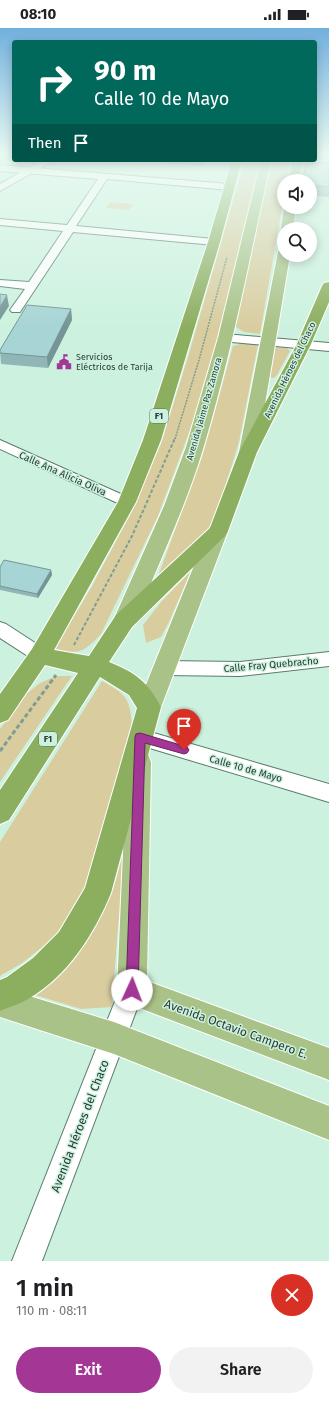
<!DOCTYPE html>
<meta charset="utf-8">
<style>
:root{--surface:#fff;--page:#f2f2f2;--text:#202124;--muted:#757577;--accent:#a43696}
body{margin:0;font-family:"Fira Sans",sans-serif;background:var(--page);color:var(--text);height:100vh;display:flex;flex-direction:column;font-size:15px;white-space:nowrap}
*{box-sizing:border-box;margin:0}
p{font-size:13px;color:var(--muted)}
.icon{flex:none;width:22px;height:22px;fill:none;stroke:currentColor;stroke-width:2;stroke-linecap:round;stroke-linejoin:round}
.map{position:relative;height:1233px;overflow:hidden}
.side{display:flex;flex-direction:column;background:var(--surface);flex:1}
.side>*{flex:none}
.hud{position:absolute;left:12px;top:12px;width:305px;height:122px;border-radius:4px;box-shadow:0 2px 10px #0003;background:#00695c;color:#fff;overflow:hidden}
.controls{position:absolute;left:277px;top:146px;display:grid;gap:8px}
.controls a{display:grid;place-items:center;width:40px;height:40px;border-radius:50%;background:var(--surface);box-shadow:0 2px 10px #0003;font-size:20px}
.pin{position:absolute;display:grid;place-items:center;width:34px;height:34px;color:#fff;margin:-41px -17px;border-radius:50% 50% 50% 0;rotate:-45deg;box-shadow:0 0 4px #0007}
.pin .icon{rotate:45deg}
.me{position:absolute;width:44px;margin:-22px;rotate:2deg;stroke-linejoin:round;filter:drop-shadow(0 0 3px #0008)}
.turn{display:flex;align-items:center;gap:14px;height:84px;padding:0 16px;font-size:18px}
.turn .icon{width:52px;height:52px;stroke-width:2.5}
.turn b{display:block;font-size:28px;line-height:34px}
.then{display:flex;align-items:center;height:38px;padding:0 16px;background:#0003;gap:8px;font-size:15px}
.round{display:grid;place-items:center;flex:none;width:42px;height:42px;border-radius:21px;background:var(--page)}
.head{display:flex;align-items:center;justify-content:space-between;height:68px;padding:0 16px}
h1{font-size:24px;font-weight:600;line-height:30px}
.button{display:flex;gap:8px;margin-top:auto;padding:8px 16px}
.button a{flex:1;height:46px;border-radius:24px;background:var(--accent);color:#fff;font-size:16px;font-weight:600;line-height:46px;text-align:center}
.button a+a{background:var(--page);color:var(--text)}
.status{display:flex;justify-content:space-between;align-items:center;height:28px;padding:0 20px;background:var(--surface);direction:ltr}
.status svg{height:11px;fill:currentColor}
.map>svg:first-child{display:block}
.green{fill:#d9cda0}
.lines{fill:none;stroke-linecap:round;stroke-linejoin:round}
.minor-casing{stroke:#597c6b;stroke-width:2}
.tertiary-casing{stroke:#597c6b;stroke-width:2}
.primary-casing{stroke:#fff;stroke-width:2}
.trunk-casing{stroke:#fff;stroke-width:2}
.path-far2{stroke:#829d90;stroke-width:1.5;stroke-dasharray:2 1;stroke-linecap:butt}
.path-far1{stroke:#829d90;stroke-width:2;stroke-dasharray:3.5 2;stroke-linecap:butt}
.path{stroke:#829d90;stroke-width:3;stroke-dasharray:4.5 2.5;stroke-linecap:butt}
.minor{fill:#fff;fill-rule:evenodd}
.tertiary{fill:#fff;fill-rule:evenodd}
.primary{fill:#a9c287;fill-rule:evenodd}
.trunk{fill:#8cae5f;fill-rule:evenodd}
.wall{fill:#90b6b7}
.shaded-wall{fill:#759495}
.building{fill:#a7d4d5;stroke:#759495}
.route{fill:#a43696;stroke:#6b2362}
.labels{text-anchor:middle;stroke-width:3;stroke-linejoin:round;paint-order:stroke}
.far-poi-label{font-size:9px;fill:#2c3b34;stroke:#ccf2df;text-anchor:start}
.far-street-label{font-size:9px;fill:#2c3b34;stroke:#ccf2df}
.shield{fill:#ccf2df;stroke:#5c7267;stroke-width:1}
.shield-label{font-size:9px;font-weight:bold;fill:#2c3b34}
.street-label{font-size:10px;fill:#2c3b34;stroke:#ccf2df}
.near-street-label{font-size:12px;fill:#2c3b34;stroke:#ccf2df}
</style>
<div class="status"><b>08:10</b><svg viewBox="0 0 49 12"><path d="M0 12V9h3v3zM5 12V6h3v6zM10 12V3h3v9zM15 12V0h3v12zM26 1h20v11H26zM47 4h2v5h-2z"/></svg></div>
<div class="map">
<svg width="329" height="1233" viewBox="0 0 329 1233">
<rect width="100%" height="100%" fill="#ccf2df"/>
<path class="green" d="M245 132H261L213 333 193 394 158 488 101 606C86 622 78 629 55 620L91 560 131 485 161 416 188 329Z
M271 132H290L286 153H284V167L260 306 244 304 236 299 234 294Z
M110 174 133 176 129 182 106 180Z
M244 315 258 316 239 414 213 497 157 551 202 429 233 318Z
M273 319 287 320 290 323 277 347 274 350 268 349Z
M191 543 169 594 161 609 146 615 143 597 161 574Z
M56 648H72L0 754V701L26 666 40 655Z
M102 653C128 667 131 672 132 702L82 867 54 910 22 935 0 948V814Z
M128 807 118 899 112 979 81 981 32 966 73 933 98 893 114 859Z"/>
<g class="lines">
<g class="minor-casing">
<path id="minor" d="M0 137 229 156 233 159 229 162 107 151 76 198 214 211 219 214 214 217 73 204 20 284H12L10 282 25 261 0 258V252L29 254 63 203 0 197V191L67 197 98 151 0 143Z
M225 306 329 315V323L221 313 219 310 221 307Z
M0 412 132 471 135 474 132 477 127 479 122 477 0 421Z
M0 594 6 596 46 622 49 627 46 632 40 634 34 632 0 610Z
M329 624V638L240 648 164 647 157 645 155 640 157 635 164 633 240 634Z
M140 701 329 756V774L133 715 130 709 133 703Z
M132 950 141 953 144 962 42 1233H12L123 953Z"/>
</g>
<g class="tertiary-casing">
<path id="tertiary" d="M42 132H55L0 163V156Z"/>
</g>
<g class="primary-casing">
<path id="primary" d="M261 132H271C250 228 232 324 204 418 186 478 159 535 135 593L132 599 124 601 116 599 113 593 164 478 186 419 218 310Z
M292 132H302L299 153H289Z
M284 179H296L293 201H284V204L281 201Z
M284 220V227H290L257 424 254 428 248 429 242 428 239 424 278 224 280 221Z
M218 497 225 498 228 503 161 679 157 686 149 689 141 686 137 679 208 503 211 498Z
M139 723 148 726 151 734 147 953 329 1020V1052L121 973 117 962 127 734 130 726Z
M0 959 114 994 329 1078V1112L114 1026 0 989Z"/>
</g>
<g class="trunk-casing">
<path id="trunk" d="M232 132H242L220 214 161 412 136 474 54 622 89 628 116 587 210 500 239 424 297 316 322 258 324 255 329 254V274L311 316 257 424 228 503 225 508 132 599 109 634C136 645 147 653 161 679L111 865C94 906 68 948 28 971 20 976 9 979 0 983V952L7 949 33 930 59 904 85 860 137 680 129 667 100 649 9 792 0 796V762L78 645 45 637 8 692 0 695V666L32 621 118 474 143 412 208 214Z"/>
</g>
<path class="path-far2" d="M175 411 199 332 227 229"/>
<path class="path-far1" d="M74 617 132 508 175 410"/>
<path class="path" d="M0 723 56 647"/>
<use href="#minor" class="minor"/>
<use href="#tertiary" class="tertiary"/>
<use href="#primary" class="primary"/>
<use href="#trunk" class="trunk"/>
</g>
<path class="wall" d="M162 132H205L203 138 162 135Z
M317 134 329 135V169L310 167V153Z
M71 281 72 292 48 340 1 336 0 322Z
M0 539 51 542 52 547 38 570 0 562Z"/>
<path class="shaded-wall" d="M203 132H205L203 138Z
M7 267 9 278 0 292V279Z
M71 281 72 292 48 340 47 329Z
M51 542 52 547 38 570 37 566Z"/>
<path class="building" d="M317 134 329 135V159L310 157V153H303L306 135 317 136Z
M0 266 7 267 0 279Z
M27 277 71 281 47 329 0 325V322Z
M4 532 51 542 37 566 0 558V539Z"/>
<linearGradient id="sky" x2="0" y2="1"><stop stop-color="#71b0de"/><stop offset="0.42" stop-color="#e8f9f1"/><stop offset="1" stop-color="#e8f9f1" stop-opacity="0"/></linearGradient>
<rect width="329" height="300" fill="url(#sky)"/>
<path class="route" d="M140 705 184 718 187 719 189 722 187 725 184 726 145 715 138 962 137 967 132 969 128 967 126 962 135 709 136 706Z"/>
<defs>
<g id="civic-bare" transform="scale(1.2)"><path d="M-.6-6.5H3V-4.5H.6V-3L4-1V1h2V6H-6V1h2V-1L-.6-3ZM-1.2 2.5V6h2.4V2.5Z" fill="#a43696" stroke="#ccf2df" stroke-width="2.5" paint-order="stroke"/></g>
</defs>
<g fill-rule="evenodd">
<use href="#civic-bare" x="64" y="334"/>
</g>
<g class="labels">
<g class="far-poi-label">
<text x="76" y="332">Servicios<tspan x="76" dy="10">Eléctricos de Tarija</tspan></text>
</g>
<g class="far-street-label">
<text transform="translate(290 342) rotate(-64)" y="3">Avenida Héroes del Chaco</text>
<text transform="translate(204 381) rotate(-74)" y="3">Avenida Jaime Paz Zamora</text>
</g>
<g class="shield">
<rect x="150" y="381" width="18" height="14" rx="3"/>
<rect x="39" y="704" width="18" height="14" rx="3"/>
</g>
<g class="shield-label">
<text x="159" y="391">F1</text>
<text x="48" y="714">F1</text>
</g>
<g class="street-label">
<text transform="translate(63 445) rotate(24)" y="4">Calle Ana Alicia Oliva</text>
<text transform="translate(271 636) rotate(-5)" y="4">Calle Fray Quebracho</text>
<text transform="translate(246 740) rotate(16)" y="4">Calle 10 de Mayo</text>
</g>
<g class="near-street-label">
<text transform="translate(236 1001) rotate(20)" y="4">Avenida Octavio Campero E.</text>
<text transform="translate(80 1098) rotate(-69)" y="4">Avenida Héroes del Chaco</text>
</g>
</g>
</svg>
<div class="controls">
<a><svg class="icon" aria-label="sound" viewBox="0 0 24 24"><path d="M4 9h4l5-4v14l-5-4H4zM17 9q2 3 0 6"/></svg></a>
<a><svg class="icon" aria-label="search" viewBox="0 0 24 24"><circle cx="10" cy="10" r="6"/><path d="M15 15l6 6"/></svg></a>
</div>
<div class="pin" style="left:184px;top:722px;background:#d93025"><svg class="icon" aria-label="arrive" viewBox="0 0 24 24"><path d="M6 21V4h12l-3 4 3 4H6"/></svg></div>
<svg class="me" style="left:132px;top:962px" viewBox="-20 -20 40 40"><circle r="19" fill="#fff"/><path d="M0-13L10 11 0 6-10 11z" fill="#a43696"/></svg>
<div class="hud">
<div class="turn"><svg class="icon" aria-label="right" viewBox="0 0 24 24"><path d="M7 20v-9h11M14 6l5 5-5 5"/></svg><div><b>90 m</b>Calle 10 de Mayo</div></div>
<div class="then">Then<svg class="icon" aria-label="arrive" viewBox="0 0 24 24"><path d="M6 21V4h12l-3 4 3 4H6"/></svg></div>
</div>
</div>
<section class="side">
<div class="head"><div><h1>1 min</h1><p>110 m · 08:11</p></div><a class="round" style="background:#d93025;color:#fff"><svg class="icon" aria-label="close" viewBox="0 0 24 24"><path d="M6 6l12 12M18 6L6 18"/></svg></a></div>
<div class="button"><a>Exit</a><a>Share</a></div>
</section>
